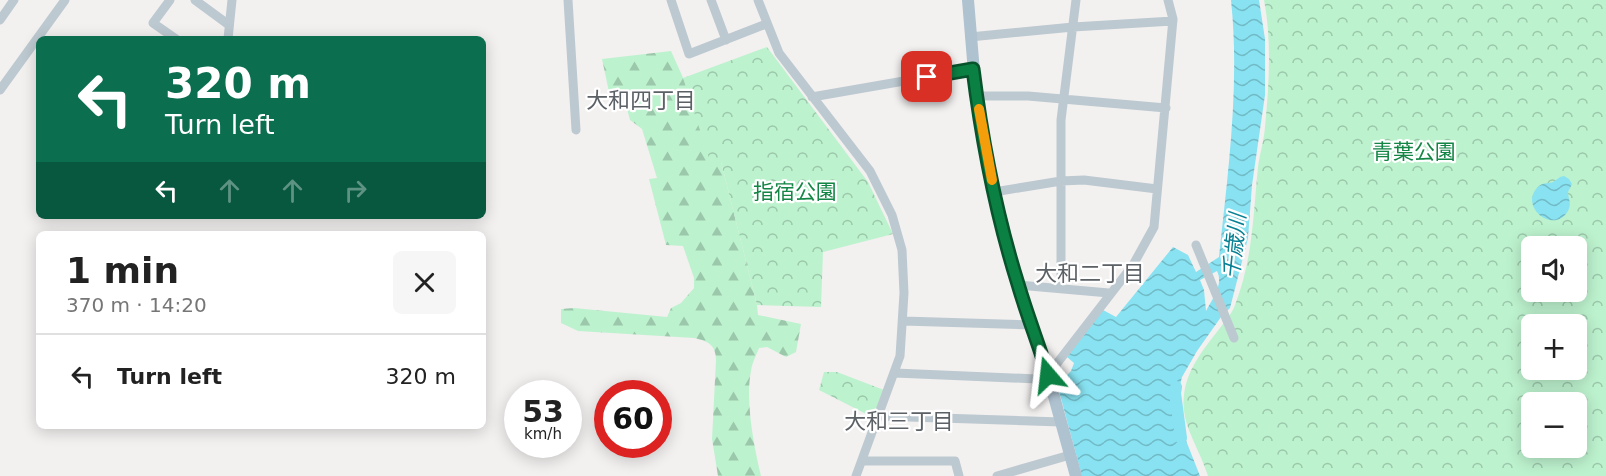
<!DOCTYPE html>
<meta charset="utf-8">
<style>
:root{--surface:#fff;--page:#f6f6f6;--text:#222;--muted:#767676;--line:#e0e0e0}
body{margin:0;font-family:"DejaVu Sans","Noto Sans JP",sans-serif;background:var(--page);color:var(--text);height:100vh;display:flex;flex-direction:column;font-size:22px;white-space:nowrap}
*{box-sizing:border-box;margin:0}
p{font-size:20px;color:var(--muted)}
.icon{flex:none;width:33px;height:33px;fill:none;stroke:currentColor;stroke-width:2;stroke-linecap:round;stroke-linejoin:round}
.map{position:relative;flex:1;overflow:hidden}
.side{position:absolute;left:36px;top:231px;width:450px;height:198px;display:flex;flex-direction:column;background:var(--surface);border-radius:9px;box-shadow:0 3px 15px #0003}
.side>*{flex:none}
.guide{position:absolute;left:36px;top:36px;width:450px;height:183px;border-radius:9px;box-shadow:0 3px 15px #0003;background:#0b6e4f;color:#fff;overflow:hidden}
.tools{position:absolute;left:1521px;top:236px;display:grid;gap:12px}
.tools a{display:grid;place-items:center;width:66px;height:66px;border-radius:9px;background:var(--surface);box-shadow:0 3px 15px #0003;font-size:30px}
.speed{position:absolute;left:504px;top:380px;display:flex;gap:12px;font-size:30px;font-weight:700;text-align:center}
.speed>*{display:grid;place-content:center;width:78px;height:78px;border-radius:50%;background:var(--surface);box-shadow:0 3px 15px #0003;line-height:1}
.speed small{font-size:15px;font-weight:400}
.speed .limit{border:9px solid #d22;background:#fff;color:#111}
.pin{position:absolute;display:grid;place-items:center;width:51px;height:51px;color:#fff;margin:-26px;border-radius:12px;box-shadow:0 3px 9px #0006}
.me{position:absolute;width:66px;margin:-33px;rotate:343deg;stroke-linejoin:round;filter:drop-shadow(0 0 4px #0008)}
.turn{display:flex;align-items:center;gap:21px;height:126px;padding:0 30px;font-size:27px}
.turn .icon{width:78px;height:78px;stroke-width:2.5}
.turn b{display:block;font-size:42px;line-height:51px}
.lanes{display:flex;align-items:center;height:57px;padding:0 30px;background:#0003;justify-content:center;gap:30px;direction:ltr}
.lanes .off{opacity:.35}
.round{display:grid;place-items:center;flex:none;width:63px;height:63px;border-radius:9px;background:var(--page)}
.overview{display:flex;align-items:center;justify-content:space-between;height:102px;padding:0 30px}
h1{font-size:36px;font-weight:800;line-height:45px}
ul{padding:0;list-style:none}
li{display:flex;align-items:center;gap:18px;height:84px;padding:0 30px;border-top:2px solid var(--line)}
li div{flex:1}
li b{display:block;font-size:22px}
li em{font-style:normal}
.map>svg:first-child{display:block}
.forest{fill:url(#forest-firs)}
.park{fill:url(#park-crowns);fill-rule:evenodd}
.water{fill:url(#water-waves);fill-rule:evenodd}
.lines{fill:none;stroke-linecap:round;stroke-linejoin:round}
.river{stroke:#88e2f1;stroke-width:12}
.minor{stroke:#bdc9d0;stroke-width:9}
.major{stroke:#afc2d0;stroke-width:12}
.route-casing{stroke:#07532c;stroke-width:15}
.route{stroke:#0b8043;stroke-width:10}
.slow{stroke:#f59e0b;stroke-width:10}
.labels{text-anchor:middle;stroke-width:4.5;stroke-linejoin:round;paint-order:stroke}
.park-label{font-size:21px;fill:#138544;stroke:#fff}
.neighbourhood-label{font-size:22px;fill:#5c6166;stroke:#fff}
.water-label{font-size:22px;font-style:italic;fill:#078093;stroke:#fff}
</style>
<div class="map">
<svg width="1606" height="476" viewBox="0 0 1606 476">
<defs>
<pattern id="forest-firs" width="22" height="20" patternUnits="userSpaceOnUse" patternTransform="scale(1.5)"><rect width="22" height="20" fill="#bdf2ce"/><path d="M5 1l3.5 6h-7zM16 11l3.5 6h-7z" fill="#9bc7aa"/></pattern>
<pattern id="park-crowns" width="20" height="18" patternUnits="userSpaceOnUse" patternTransform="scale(1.5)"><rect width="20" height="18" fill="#bdf2ce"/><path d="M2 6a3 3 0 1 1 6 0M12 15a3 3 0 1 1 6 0" fill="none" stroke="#9bc7aa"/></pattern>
<pattern id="water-waves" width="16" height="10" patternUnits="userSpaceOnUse" patternTransform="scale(1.5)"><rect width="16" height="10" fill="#88e2f1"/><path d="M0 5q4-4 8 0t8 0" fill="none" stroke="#71bac6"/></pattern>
</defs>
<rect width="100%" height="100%" fill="#f3f0f0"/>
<path class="forest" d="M671 51 721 162 757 305 758 315 801 324 796 352 786 357 767 347 759 348C756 356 752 363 751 371 745 400 754 447 761 476H718L712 439 716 360C716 345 708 341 694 338L578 331 561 323V309L574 308 667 317 671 308 681 303 694 288V278L683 246 666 245 649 179 657 178 642 129 630 120 623 94 609 92 602 59Z"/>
<path class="park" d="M1264 0H1606V476H1208C1200 449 1180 424 1184 395 1187 367 1207 345 1223 324 1227 318 1233 312 1235 305 1253 258 1253 216 1258 167 1260 153 1264 140 1265 127 1269 85 1272 41 1264 0ZM1532 246H1576V291H1532ZM1532 324H1576V369H1532ZM1532 402H1576V447H1532Z
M767 47 868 182 893 234 823 252 821 307 757 305 721 162 710 161 683 78Z
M824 372H837L884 390 874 418 819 390Z"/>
<path class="water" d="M1231 0H1259L1265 39V95L1252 185 1248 238 1230 308 1221 317 1197 351 1182 377 1174 410 1200 476H1082L1056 380 1061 382 1071 371 1074 363 1067 357 1103 310 1116 317 1173 247 1188 255 1196 272 1219 257C1228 172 1240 85 1231 0ZM1217 271C1224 285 1212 299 1206 311L1204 290 1200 280Z
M1564 176 1569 179 1572 184C1571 187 1569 189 1568 192 1568 199 1572 203 1568 211 1553 236 1517 205 1539 186 1544 182 1548 184 1553 182 1557 180 1558 177 1564 176Z"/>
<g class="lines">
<path class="river" d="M1176 387 1175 393 1181 438"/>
<path class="minor" d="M170 0 153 23 176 39
M195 0 229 25
M568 0 576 130
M671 0 689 54 766 24
M711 0 726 40
M758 0 779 53 870 171 892 215 902 250 904 293 900 356 856 476
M0 20 14 0
M970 37 1073 27 1173 21
M228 39 232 0
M0 90 65 0
M976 96H1028L1166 108
M812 97 973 69
M994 192 1061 181 1084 180 1157 189
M1196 245 1234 338
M1018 285 1109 293
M1061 287V120L1076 0
M903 321 1033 325
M895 373 1037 379 1048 375 1133 265 1154 227 1173 19 1168 0
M878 416 1061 422
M862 461H955L959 476
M997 476 1070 455"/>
<path class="major" d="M968 0 976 96 994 192 1018 285 1048 375 1076 476"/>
</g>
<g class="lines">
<g class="route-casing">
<path id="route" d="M927 77 973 69C982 141 996 214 1018 284 1027 315 1039 345 1048 375"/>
</g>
<use href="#route" class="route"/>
<path class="slow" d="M979 109 992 180"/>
</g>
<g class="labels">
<g class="park-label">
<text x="1414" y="159">青葉公園</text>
<text x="795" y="199">指宿公園</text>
</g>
<g class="neighbourhood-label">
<text x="641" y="108">大和四丁目</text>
<text x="1090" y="281">大和二丁目</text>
<text x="899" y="429">大和三丁目</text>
</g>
<g class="water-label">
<text transform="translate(1234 246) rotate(-84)" y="8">千歳川</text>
</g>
</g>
</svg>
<div class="tools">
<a><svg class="icon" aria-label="sound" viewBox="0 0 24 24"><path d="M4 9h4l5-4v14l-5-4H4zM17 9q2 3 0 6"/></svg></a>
<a>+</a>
<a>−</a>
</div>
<div class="speed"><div>53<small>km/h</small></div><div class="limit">60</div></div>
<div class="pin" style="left:927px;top:77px;background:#d93025"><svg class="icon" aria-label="arrive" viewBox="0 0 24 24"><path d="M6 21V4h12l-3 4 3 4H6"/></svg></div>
<svg class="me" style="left:1048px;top:375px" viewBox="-20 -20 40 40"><path d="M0-17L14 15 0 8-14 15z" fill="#0b8043" stroke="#fff" stroke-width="4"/></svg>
<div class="guide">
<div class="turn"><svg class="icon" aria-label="left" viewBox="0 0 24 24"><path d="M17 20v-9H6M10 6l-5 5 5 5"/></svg><div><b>320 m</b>Turn left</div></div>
<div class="lanes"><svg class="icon" aria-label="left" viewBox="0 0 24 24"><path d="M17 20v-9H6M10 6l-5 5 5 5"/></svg><svg class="icon off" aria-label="ahead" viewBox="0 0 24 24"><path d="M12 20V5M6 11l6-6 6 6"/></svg><svg class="icon off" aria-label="ahead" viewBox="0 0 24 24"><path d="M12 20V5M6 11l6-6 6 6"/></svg><svg class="icon off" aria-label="right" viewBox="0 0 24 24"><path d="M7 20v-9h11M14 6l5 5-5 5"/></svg></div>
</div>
<section class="side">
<div class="overview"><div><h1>1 min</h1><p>370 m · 14:20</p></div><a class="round"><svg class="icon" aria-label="close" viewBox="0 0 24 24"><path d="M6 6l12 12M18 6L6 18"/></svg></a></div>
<ul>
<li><svg class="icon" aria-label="left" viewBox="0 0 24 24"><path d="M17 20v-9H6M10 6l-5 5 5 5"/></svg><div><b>Turn left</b></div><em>320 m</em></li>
</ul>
</section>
</div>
